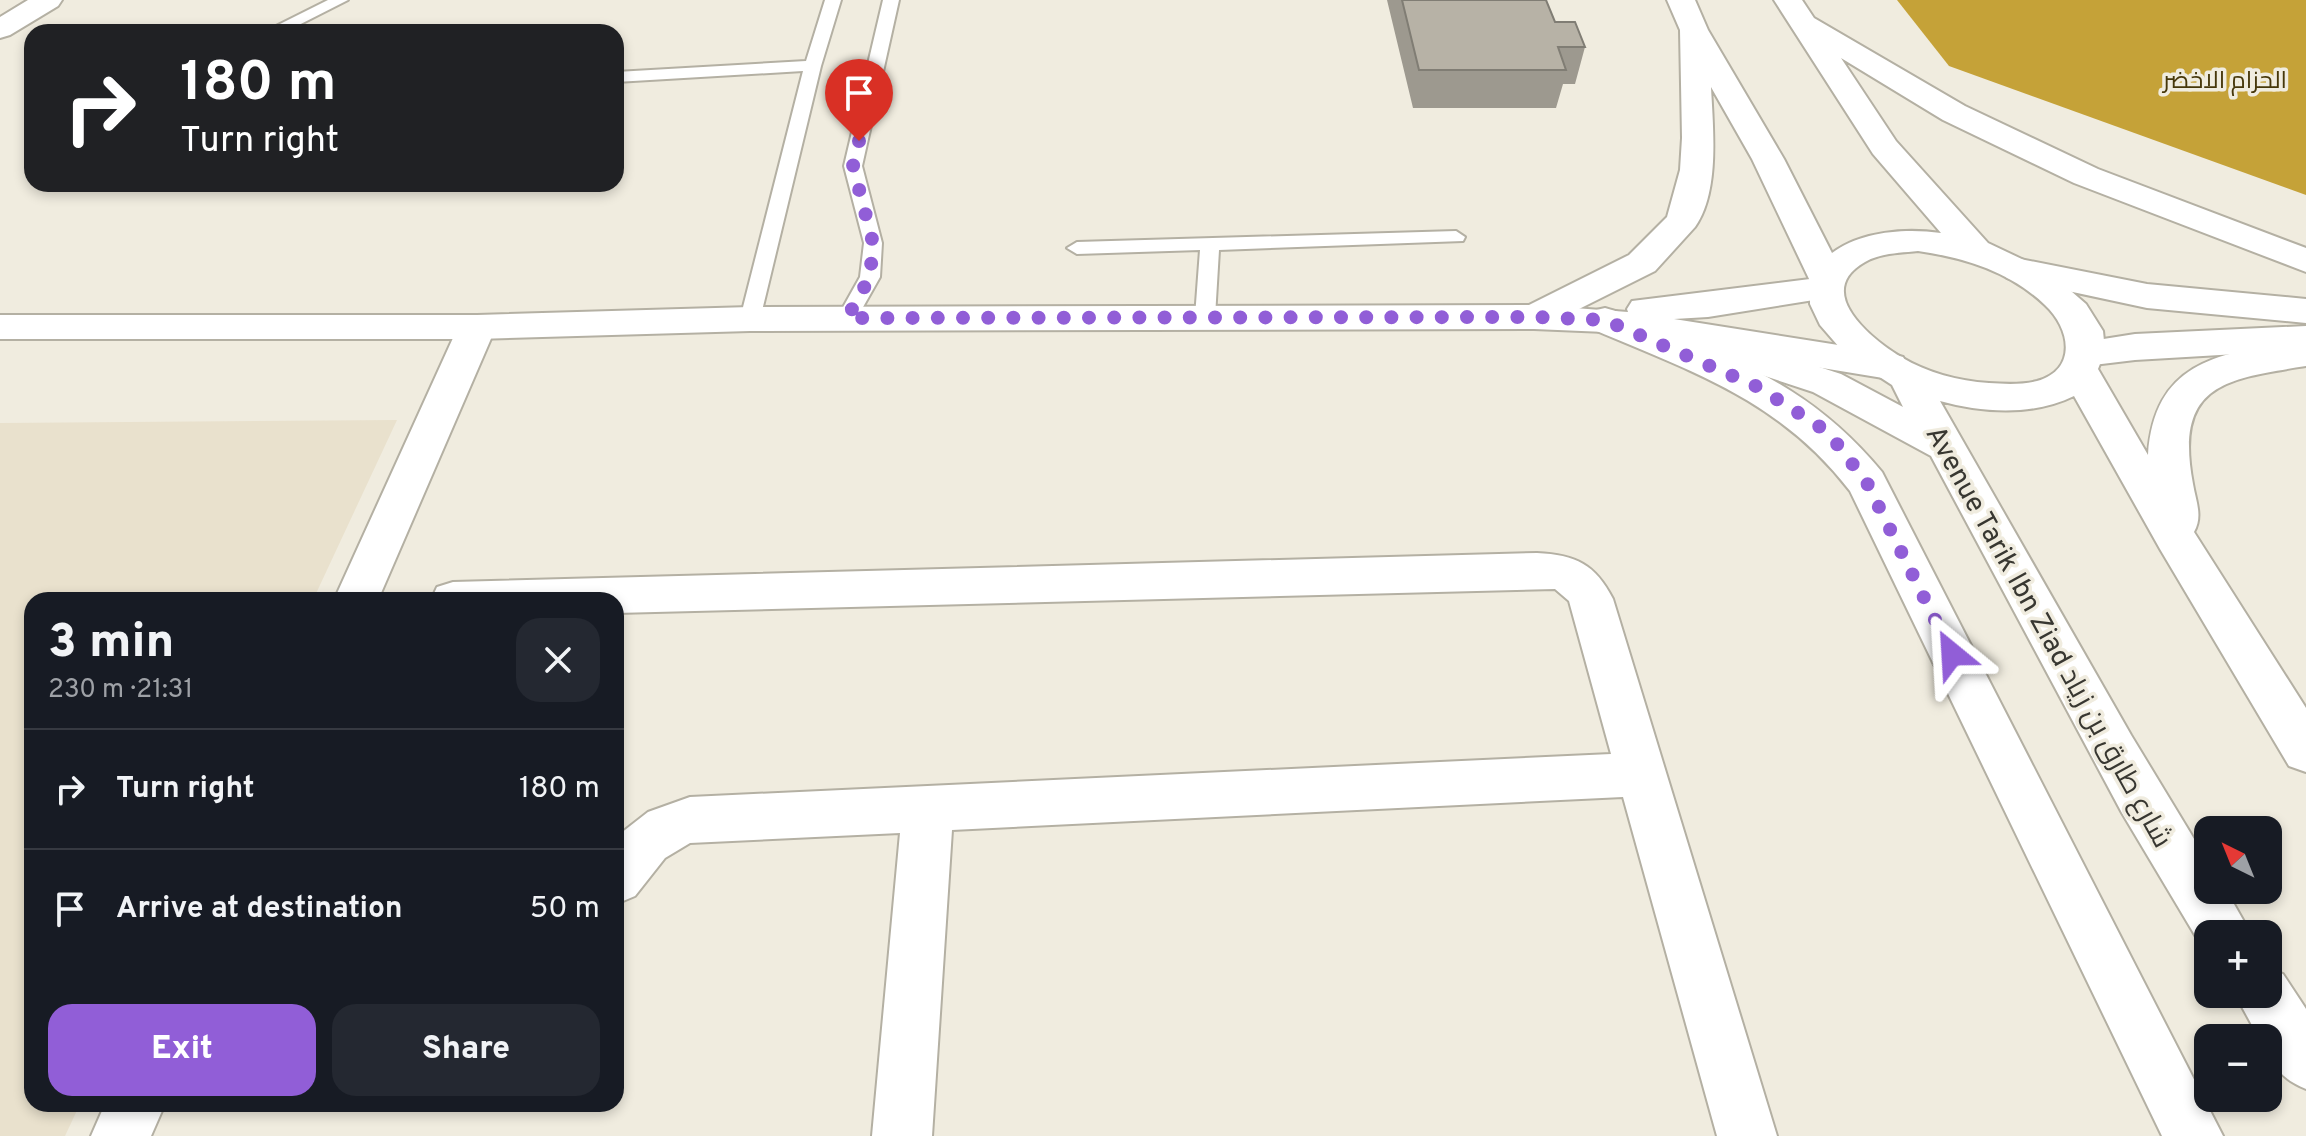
<!DOCTYPE html>
<meta charset="utf-8">
<style>
:root{--surface:#171b24;--page:#242831;--text:#f1f3f6;--muted:#9ea1a6;--line:#363941;--accent:#915ed7}
body{margin:0;font-family:Overpass,Cairo,sans-serif;background:var(--page);color:var(--text);height:100vh;display:flex;flex-direction:column;font-size:30px;white-space:nowrap}
*{box-sizing:border-box;margin:0}
p{font-size:26px;color:var(--muted)}
.icon{flex:none;width:44px;height:44px;fill:none;stroke:currentColor;stroke-width:2;stroke-linecap:round;stroke-linejoin:round}
.map{position:relative;flex:1;overflow:hidden}
.drawer{position:absolute;left:24px;top:592px;width:600px;height:520px;display:flex;flex-direction:column;background:var(--surface);border-radius:24px;box-shadow:0 4px 12px #0003}
.drawer>*{flex:none}
.top-card{position:absolute;left:24px;top:24px;width:600px;height:168px;border-radius:24px;box-shadow:0 4px 12px #0003;background:#202124;color:#fff;overflow:hidden}
.needle{width:52px;rotate:317deg}
.fabs{position:absolute;left:2194px;top:816px;display:grid;gap:16px}
.fabs a{display:grid;place-items:center;width:88px;height:88px;border-radius:16px;background:var(--surface);box-shadow:0 4px 12px #0003;font-size:40px}
.pin{position:absolute;display:grid;place-items:center;width:68px;height:68px;color:#fff;margin:-82px -34px;border-radius:50% 50% 50% 0;rotate:-45deg;box-shadow:0 0 8px #0007}
.pin .icon{rotate:45deg}
.me{position:absolute;width:88px;margin:-44px;rotate:333deg;stroke-linejoin:round;filter:drop-shadow(0 0 6px #0008)}
.turn{display:flex;align-items:center;gap:28px;height:168px;padding:0 24px;font-size:36px}
.turn .icon{width:104px;height:104px;stroke-width:2.5}
.turn b{display:block;font-size:56px;line-height:68px}
.round{display:grid;place-items:center;flex:none;width:84px;height:84px;border-radius:24px;background:var(--page)}
.headline{display:flex;align-items:center;justify-content:space-between;height:136px;padding:0 24px}
h1{font-size:48px;font-weight:800;line-height:60px}
.primary-button{display:flex;gap:16px;margin-top:auto;padding:16px 24px}
.primary-button a{flex:1;height:92px;border-radius:24px;background:var(--accent);color:#fff;font-size:32px;font-weight:800;line-height:92px;text-align:center}
.primary-button a+a{background:var(--page);color:var(--text)}
ul{padding:0;list-style:none}
li{display:flex;align-items:center;gap:24px;height:120px;padding:0 24px;border-top:2px solid var(--line)}
li div{flex:1}
li b{display:block;font-size:30px}
li em{font-style:normal}
.map>svg:first-child{display:block}
.built{fill:#e9e1cd}
.forest{fill:#c5a238}
.lines{fill:none;stroke-linecap:round;stroke-linejoin:round}
.lane-casing{stroke:#b4b0a3;stroke-width:4}
.street-casing{stroke:#b4b0a3;stroke-width:4}
.secondary-casing{stroke:#b4b0a3;stroke-width:4}
.primary-casing{stroke:#b4b0a3;stroke-width:4}
.lane{fill:#fff;fill-rule:evenodd}
.street{fill:#fff;fill-rule:evenodd}
.secondary{fill:#fff;fill-rule:evenodd}
.primary{fill:#fff;fill-rule:evenodd}
.wall{fill:#9d998f}
.building{fill:#b7b2a6;stroke:#807d74;stroke-width:2}
.route{stroke:#915ed7;stroke-width:14;stroke-dasharray:0 25.2}
.labels{text-anchor:middle;stroke-width:7;stroke-linejoin:round;paint-order:stroke}
.far-park-label{font-size:24px;fill:#46370a;stroke:#f0ecdf}
.street-label{font-size:28px;fill:#383731;stroke:#f0ecdf}
</style>
<div class="map">
<svg width="2306" height="1136" viewBox="0 0 2306 1136">
<rect width="100%" height="100%" fill="#f0ecdf"/>
<path class="built" d="M397 420 313 600H32V1104H80L65 1136H0V423Z"/>
<path class="forest" d="M1897 0H2306V195L1949 66Z"/>
<g class="lines">
<g class="lane-casing">
<path id="lane" d="M328 0H348L285 32H264Z
M825 0H841L821 66 760 319 750 326 740 319 803 71 616 82V72L806 61Z
M883 0H899L862 166 882 243 880 277 854 323 847 325 837 318 860 277 864 243 844 166Z
M1456 231 1465 237 1463 241 1219 250 1215 317 1205 324 1195 317 1200 250 1077 254 1067 248 1077 242Z"/>
</g>
<g class="street-casing">
<path id="street" d="M1605 308C1631 315 1655 327 1680 337 1764 371 1823 401 1882 472L2223 1136H2162L1850 491C1780 400 1693 372 1592 329L1587 320 1592 311Z
M477 315 490 318 496 327 378 600H334L458 327 464 318Z
M1537 553C1576 555 1595 564 1613 599L1777 1136H1717L1623 797 952 830 932 1136H872L900 833 690 843 665 858 635 896 616 904V837L648 812 690 797 1611 754 1569 601 1555 589 616 613V600H431L437 587 453 582Z
M105 1104H165L151 1136H91Z"/>
</g>
<g class="secondary-casing">
<path id="secondary" d="M28 0H62L58 6 10 35 0 38V17Z
M2020 259 2147 284 2306 299V323L2147 308 2007 278 2002 270 2007 262Z
M1826 277 1839 280 1844 288 1839 296 1708 317 1674 319 1889 353 1903 357 1908 366 1903 375 1889 379 1605 332 1534 329 750 331 477 339H0V315H477L750 307 1534 305 1628 312 1627 309 1632 301Z
M2306 326V350L2135 360 2085 366 2072 362 2066 353 2072 344 2135 334Z"/>
</g>
<g class="primary-casing">
<path id="primary" d="M1667 0H1695L1708 30 1784 159 1832 253C1861 231 1906 228 1941 233L1873 154 1774 0H1802L1814 18 1965 106 2098 169 2306 248V272L2074 183 1943 120 1841 58 1896 141 1988 243 2049 272 2086 304 2103 331 2105 351 2098 369 2148 455C2155 356 2226 353 2306 340V366C2225 379 2174 384 2193 484 2196 502 2203 516 2194 532L2306 708V772L2289 766 2160 549 2074 396C2033 416 1983 413 1940 401L2131 735 2208 862V890H2226L2251 934H2208V954L2205 952 2122 813 1931 456 1813 392 1653 339 1647 330 1653 321 1666 318 1841 374 1903 407 1892 385 1846 355 1820 325 1810 304V281L1752 159 1711 87C1713 128 1720 192 1695 227L1655 271 1547 325 1534 329 1521 325 1516 317 1521 309 1629 255 1667 217 1680 170 1682 138 1680 30ZM1918 251C1965 258 2009 271 2045 305 2070 328 2078 369 2037 381 2022 385 2004 384 1989 383 1958 381 1928 373 1901 357 1872 339 1812 292 1865 262 1880 253 1900 253 1918 251Z
M2268 968 2283 974 2306 1009V1089C2282 1079 2268 1065 2268 1038H2259L2235 994H2268Z"/>
</g>
<use href="#lane" class="lane"/>
<use href="#street" class="street"/>
<use href="#secondary" class="secondary"/>
<use href="#primary" class="primary"/>
</g>
<path class="wall" d="M1387 0H1546L1555 22 1585 47 1575 84H1563L1556 108H1413Z"/>
<path class="building" d="M1402 0H1546L1555 22H1575L1585 47H1558L1566 70H1419Z"/>
<g class="lines">
<path class="route" d="M859 141 853 166 873 243 870 277 847 318 1534 317 1605 320 1758 387 1820 427 1838 445 1867 483 1952 654"/>
</g>
<g class="labels">
<g class="far-park-label">
<text x="2225" y="88">الحزام الاخضر</text>
</g>
<g class="street-label">
<text transform="translate(2050 636) rotate(61)" y="10">Avenue Tarik Ibn Ziad شارع طارق بن زياد</text>
</g>
</g>
</svg>
<div class="fabs">
<a><svg class="needle" viewBox="-14 -14 28 28"><path d="M0-13l5 13h-10z" fill="#e53935"/><path d="M0 13l5-13h-10z" fill="#9ea1a6"/></svg></a>
<a>+</a>
<a>−</a>
</div>
<div class="pin" style="left:859px;top:141px;background:#d93025"><svg class="icon" aria-label="arrive" viewBox="0 0 24 24"><path d="M6 21V4h12l-3 4 3 4H6"/></svg></div>
<svg class="me" style="left:1952px;top:654px" viewBox="-20 -20 40 40"><path d="M0-17L14 15 0 8-14 15z" fill="#915ed7" stroke="#fff" stroke-width="4"/></svg>
<div class="top-card">
<div class="turn"><svg class="icon" aria-label="right" viewBox="0 0 24 24"><path d="M7 20v-9h11M14 6l5 5-5 5"/></svg><div><b>180 m</b>Turn right</div></div>
</div>
<section class="drawer">
<div class="headline"><div><h1>3 min</h1><p>230 m · 21:31</p></div><a class="round"><svg class="icon" aria-label="close" viewBox="0 0 24 24"><path d="M6 6l12 12M18 6L6 18"/></svg></a></div>
<ul>
<li><svg class="icon" aria-label="right" viewBox="0 0 24 24"><path d="M7 20v-9h11M14 6l5 5-5 5"/></svg><div><b>Turn right</b></div><em>180 m</em></li>
<li><svg class="icon" aria-label="arrive" viewBox="0 0 24 24"><path d="M6 21V4h12l-3 4 3 4H6"/></svg><div><b>Arrive at destination</b></div><em>50 m</em></li>
</ul>
<div class="primary-button"><a>Exit</a><a>Share</a></div>
</section>
</div>
